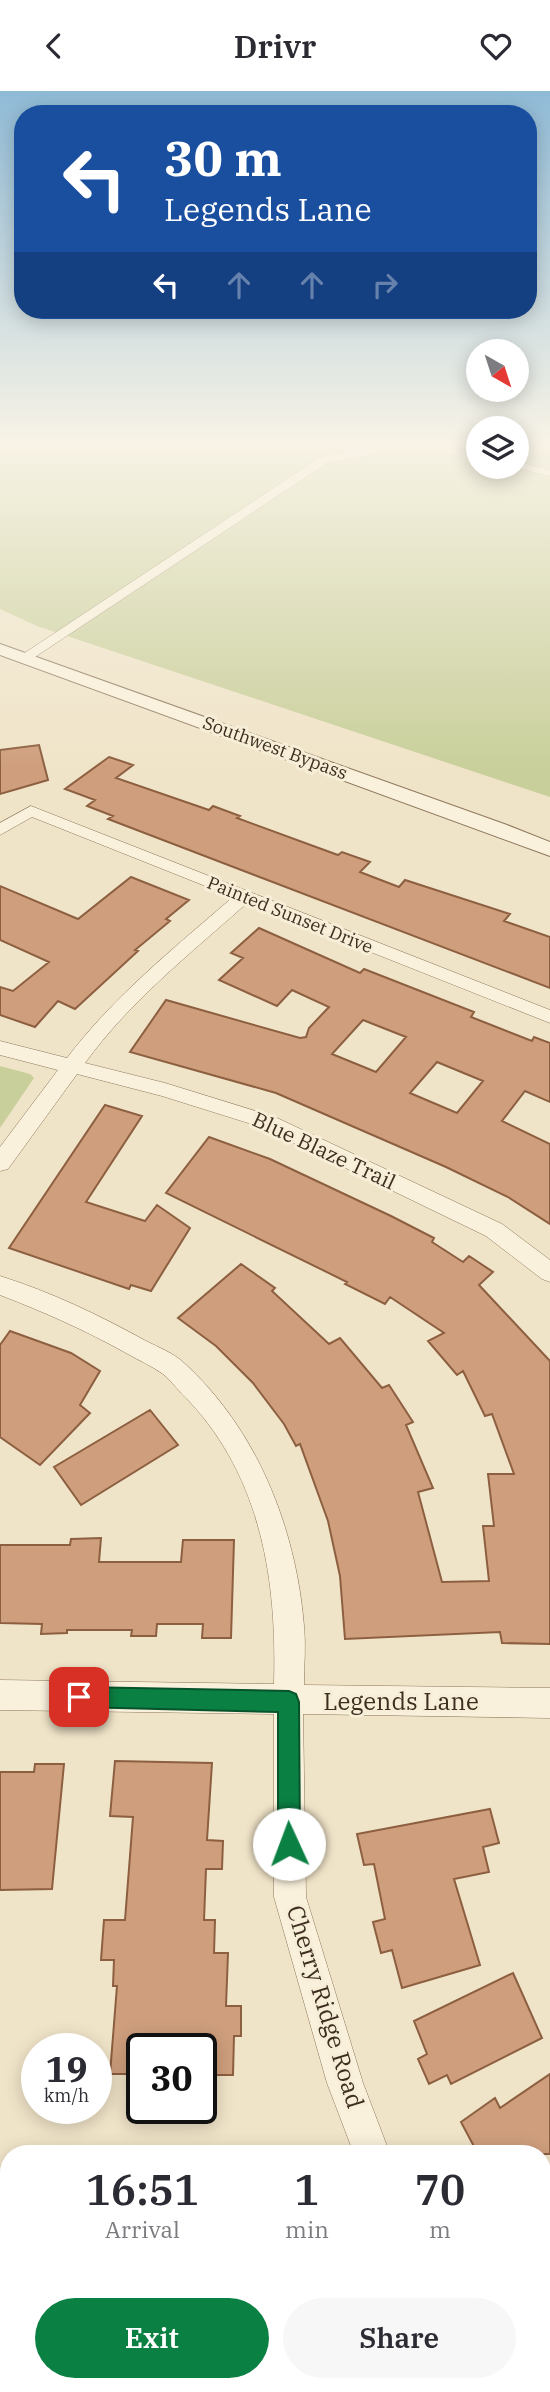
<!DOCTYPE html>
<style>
:root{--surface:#fff;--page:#f7f7f7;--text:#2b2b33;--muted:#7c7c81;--accent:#0b8043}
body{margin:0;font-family:"IBM Plex Serif",serif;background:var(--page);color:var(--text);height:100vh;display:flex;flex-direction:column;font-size:26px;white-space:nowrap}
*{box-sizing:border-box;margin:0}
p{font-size:23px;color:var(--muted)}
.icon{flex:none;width:38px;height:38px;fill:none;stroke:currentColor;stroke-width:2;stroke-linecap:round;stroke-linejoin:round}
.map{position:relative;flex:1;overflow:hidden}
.details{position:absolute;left:0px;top:2054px;width:551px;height:247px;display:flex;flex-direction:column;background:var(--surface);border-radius:28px 28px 0 0;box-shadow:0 4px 18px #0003}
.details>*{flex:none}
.guide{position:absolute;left:14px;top:14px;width:523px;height:214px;border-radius:28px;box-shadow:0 4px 18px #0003;background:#1a4fa0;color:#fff;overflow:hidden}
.needle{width:46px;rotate:141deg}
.fabs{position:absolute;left:466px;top:248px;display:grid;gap:14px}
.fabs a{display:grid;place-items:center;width:63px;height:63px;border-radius:50%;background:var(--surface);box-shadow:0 4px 18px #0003;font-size:35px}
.speed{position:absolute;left:21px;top:1942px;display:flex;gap:14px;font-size:35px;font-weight:700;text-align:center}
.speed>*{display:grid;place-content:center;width:91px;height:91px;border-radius:50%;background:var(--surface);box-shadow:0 4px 18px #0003;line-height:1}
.speed small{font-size:18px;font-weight:400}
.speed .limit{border:4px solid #111;border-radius:10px;background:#fff;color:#111}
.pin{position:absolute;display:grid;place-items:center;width:60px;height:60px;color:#fff;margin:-30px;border-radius:14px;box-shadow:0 4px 10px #0006}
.me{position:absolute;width:77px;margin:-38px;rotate:358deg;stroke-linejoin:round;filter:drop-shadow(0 0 5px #0008)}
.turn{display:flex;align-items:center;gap:24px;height:147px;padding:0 35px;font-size:32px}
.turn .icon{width:91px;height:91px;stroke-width:2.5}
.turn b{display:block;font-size:49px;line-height:60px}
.lanes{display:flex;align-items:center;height:66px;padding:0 35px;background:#0003;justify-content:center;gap:35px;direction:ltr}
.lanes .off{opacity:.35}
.eta{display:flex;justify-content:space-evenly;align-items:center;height:119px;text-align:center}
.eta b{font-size:42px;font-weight:600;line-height:49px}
.button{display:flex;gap:14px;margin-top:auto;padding:14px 35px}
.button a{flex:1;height:80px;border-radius:42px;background:var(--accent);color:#fff;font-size:28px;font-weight:600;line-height:80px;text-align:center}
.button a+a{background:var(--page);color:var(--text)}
header{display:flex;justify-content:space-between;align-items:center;height:91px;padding:0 35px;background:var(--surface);font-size:32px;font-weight:600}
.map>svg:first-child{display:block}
.green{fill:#c9cf9b}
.building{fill:#cf9f7d;stroke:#8d5f41;stroke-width:2;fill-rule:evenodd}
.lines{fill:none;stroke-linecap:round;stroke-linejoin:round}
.minor-casing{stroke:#8d765c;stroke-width:1}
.tertiary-casing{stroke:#8d765c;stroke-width:2}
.minor{fill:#faf1dc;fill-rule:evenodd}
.tertiary{fill:#faf1dc;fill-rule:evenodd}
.route{fill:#0b8043;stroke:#07532c;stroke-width:2}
.labels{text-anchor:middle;stroke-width:6;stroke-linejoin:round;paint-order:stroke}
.far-street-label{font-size:18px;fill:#3d2e20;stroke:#f7eed8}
.street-label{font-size:21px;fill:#3d2e20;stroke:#f7eed8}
.near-street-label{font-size:24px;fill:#3d2e20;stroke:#f7eed8}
</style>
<header><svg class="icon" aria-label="back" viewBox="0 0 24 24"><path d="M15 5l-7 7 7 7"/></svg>Drivr<svg class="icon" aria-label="heart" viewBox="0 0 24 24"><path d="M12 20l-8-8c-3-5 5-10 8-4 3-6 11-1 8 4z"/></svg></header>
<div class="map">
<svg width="550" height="2301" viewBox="0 0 550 2301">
<rect width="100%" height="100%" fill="#f0e4c8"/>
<path class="green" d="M0 354H478V376H516V354H550V706L37 535 0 518Z
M0 975 30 983 34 987 0 1037Z"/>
<path class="building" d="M39 654 48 689 0 703V659Z
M109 666 133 674 116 687 209 719 213 715 240 725 237 727 338 764 342 761 370 771 360 781 399 796 405 789 510 823 504 830 550 846V897L108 728 113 725 87 715 95 709 65 698Z
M131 786 189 809 166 828 170 830 135 859 138 860 75 918 58 910 35 936 0 924V896L13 900 49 871 0 849V795L78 828Z
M259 837 360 882 364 878 474 921 471 926 532 950 534 946 550 952V1011L525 1000 502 1030 550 1053V1133L508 1106 446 1076 276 1002 130 961 166 909 300 947 306 946 309 937 329 916 292 899 277 915 219 889 243 867 231 862ZM363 929 406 946 376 981 332 963ZM437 971 483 990 457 1022 410 1002Z
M105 1014 142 1025 86 1111 145 1130 157 1114 190 1137 151 1200 131 1194 129 1198 9 1157Z
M209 1046 270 1068 391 1125 434 1147 432 1151 463 1171 469 1165 493 1181 479 1194 550 1270V1553L502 1552 500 1541 345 1548 340 1485 328 1430 300 1353 296 1355 284 1333 253 1292 216 1255 178 1227 241 1173 275 1197 272 1200 329 1253 340 1247 382 1297 389 1294 413 1331 406 1334 433 1397 418 1401 442 1491 489 1490 483 1435H494L488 1383H514L492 1323 485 1325 463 1280 457 1284 428 1250 444 1242 390 1206 385 1213 345 1193 347 1191 166 1102Z
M10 1240 71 1262 100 1280 80 1314 90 1322 40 1374 0 1346V1254Z
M150 1319 178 1354 81 1414 54 1376Z
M101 1447 99 1471H181L183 1449H234L231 1547H202L203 1533H157L156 1545H131L132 1539H67V1542L41 1543 42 1533 0 1532V1454H70L71 1448Z
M115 1670 212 1672 207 1749 223 1750 222 1778H206L204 1829H215L214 1862H228L226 1915H241V1945H234L233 1984H201V1958H142V1983H110L117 1895H113L114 1869H101L104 1829H125L133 1726 110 1725Z
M35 1673H64L52 1798 0 1799V1681H34Z
M490 1718 499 1752 483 1756 489 1781 454 1788 480 1874 402 1897 392 1859 381 1862 373 1831 385 1828 374 1773 364 1774 357 1743Z
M513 1882 542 1947 451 1993 447 1984 429 1993 418 1968 427 1963 414 1930Z
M550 1983V2063H478L461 2031 495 2007 500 2017Z"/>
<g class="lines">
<g class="minor-casing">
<path id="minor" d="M383 354C402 354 447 350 462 360L456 363 397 358 327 372 29 570 24 571 17 567 319 367 345 361 342 358 348 355Z
M536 354H549L522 372 550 379V385L512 376H516V366Z
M31 715 550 919V932L247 812C190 863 130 910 85 972L165 992 275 1026 502 1133 550 1169V1191L542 1188 486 1145 261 1036 162 1005 77 983 8 1078 0 1080V1056L58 979 0 964V950L67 967C114 905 174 857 233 806L32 726 0 744V732Z
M0 1185C51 1201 99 1224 146 1250 158 1256 173 1262 183 1271 257 1338 296 1437 304 1535 306 1554 304 1575 304 1594L550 1597V1627L303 1623 306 1806 363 1992 390 2063H354L327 1992 274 1806V1623L0 1619V1589L274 1593C277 1491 262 1388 189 1310 180 1302 172 1290 163 1283 152 1275 138 1269 126 1262 85 1239 44 1221 0 1204Z
M487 2292H528L532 2301H491Z"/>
</g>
<g class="tertiary-casing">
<path id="tertiary" d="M0 553 507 734 550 751V765L0 564Z"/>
</g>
<use href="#minor" class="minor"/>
<use href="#tertiary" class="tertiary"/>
</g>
<linearGradient id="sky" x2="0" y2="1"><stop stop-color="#8fbad6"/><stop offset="0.52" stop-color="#f8f3e6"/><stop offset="1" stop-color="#f8f3e6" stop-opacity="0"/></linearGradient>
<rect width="550" height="676" fill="url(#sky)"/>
<path class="route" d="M79 1596 289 1600 296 1603 299 1611 300 1753 297 1761 289 1764 281 1761 278 1753V1621L79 1616 72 1613 69 1606 72 1599Z"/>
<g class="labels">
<g class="far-street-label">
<text transform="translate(275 657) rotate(20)" y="6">Southwest Bypass</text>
<text transform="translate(290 824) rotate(22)" y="6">Painted Sunset Drive</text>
</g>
<g class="street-label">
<text transform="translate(324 1060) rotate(25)" y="7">Blue Blaze Trail</text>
</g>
<g class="near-street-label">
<text x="401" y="1619">Legends Lane</text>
<text transform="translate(325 1916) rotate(73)" y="8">Cherry Ridge Road</text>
</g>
</g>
</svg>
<div class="fabs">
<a><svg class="needle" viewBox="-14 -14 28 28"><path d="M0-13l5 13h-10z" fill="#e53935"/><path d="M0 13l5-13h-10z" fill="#7c7c81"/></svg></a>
<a><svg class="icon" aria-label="layers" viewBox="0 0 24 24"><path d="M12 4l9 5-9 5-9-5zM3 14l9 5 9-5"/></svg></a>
</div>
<div class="speed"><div>19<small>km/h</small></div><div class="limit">30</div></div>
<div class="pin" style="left:79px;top:1606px;background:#d93025"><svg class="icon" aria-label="arrive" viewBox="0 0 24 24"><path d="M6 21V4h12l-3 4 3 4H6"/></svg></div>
<svg class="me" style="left:289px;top:1753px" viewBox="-20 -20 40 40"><circle r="19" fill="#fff"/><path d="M0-13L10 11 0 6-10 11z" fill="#0b8043"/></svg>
<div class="guide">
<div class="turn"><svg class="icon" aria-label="left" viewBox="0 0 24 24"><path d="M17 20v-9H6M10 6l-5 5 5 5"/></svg><div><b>30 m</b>Legends Lane</div></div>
<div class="lanes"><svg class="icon" aria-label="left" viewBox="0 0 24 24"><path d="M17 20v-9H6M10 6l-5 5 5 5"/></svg><svg class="icon off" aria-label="ahead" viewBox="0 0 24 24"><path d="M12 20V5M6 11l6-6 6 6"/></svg><svg class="icon off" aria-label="ahead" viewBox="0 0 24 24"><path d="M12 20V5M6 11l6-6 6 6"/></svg><svg class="icon off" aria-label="right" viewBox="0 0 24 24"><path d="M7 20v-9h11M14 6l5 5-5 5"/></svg></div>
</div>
<section class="details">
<div class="eta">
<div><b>16:51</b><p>Arrival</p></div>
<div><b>1</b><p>min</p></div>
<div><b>70</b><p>m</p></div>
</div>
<div class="button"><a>Exit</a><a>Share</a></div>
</section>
</div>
